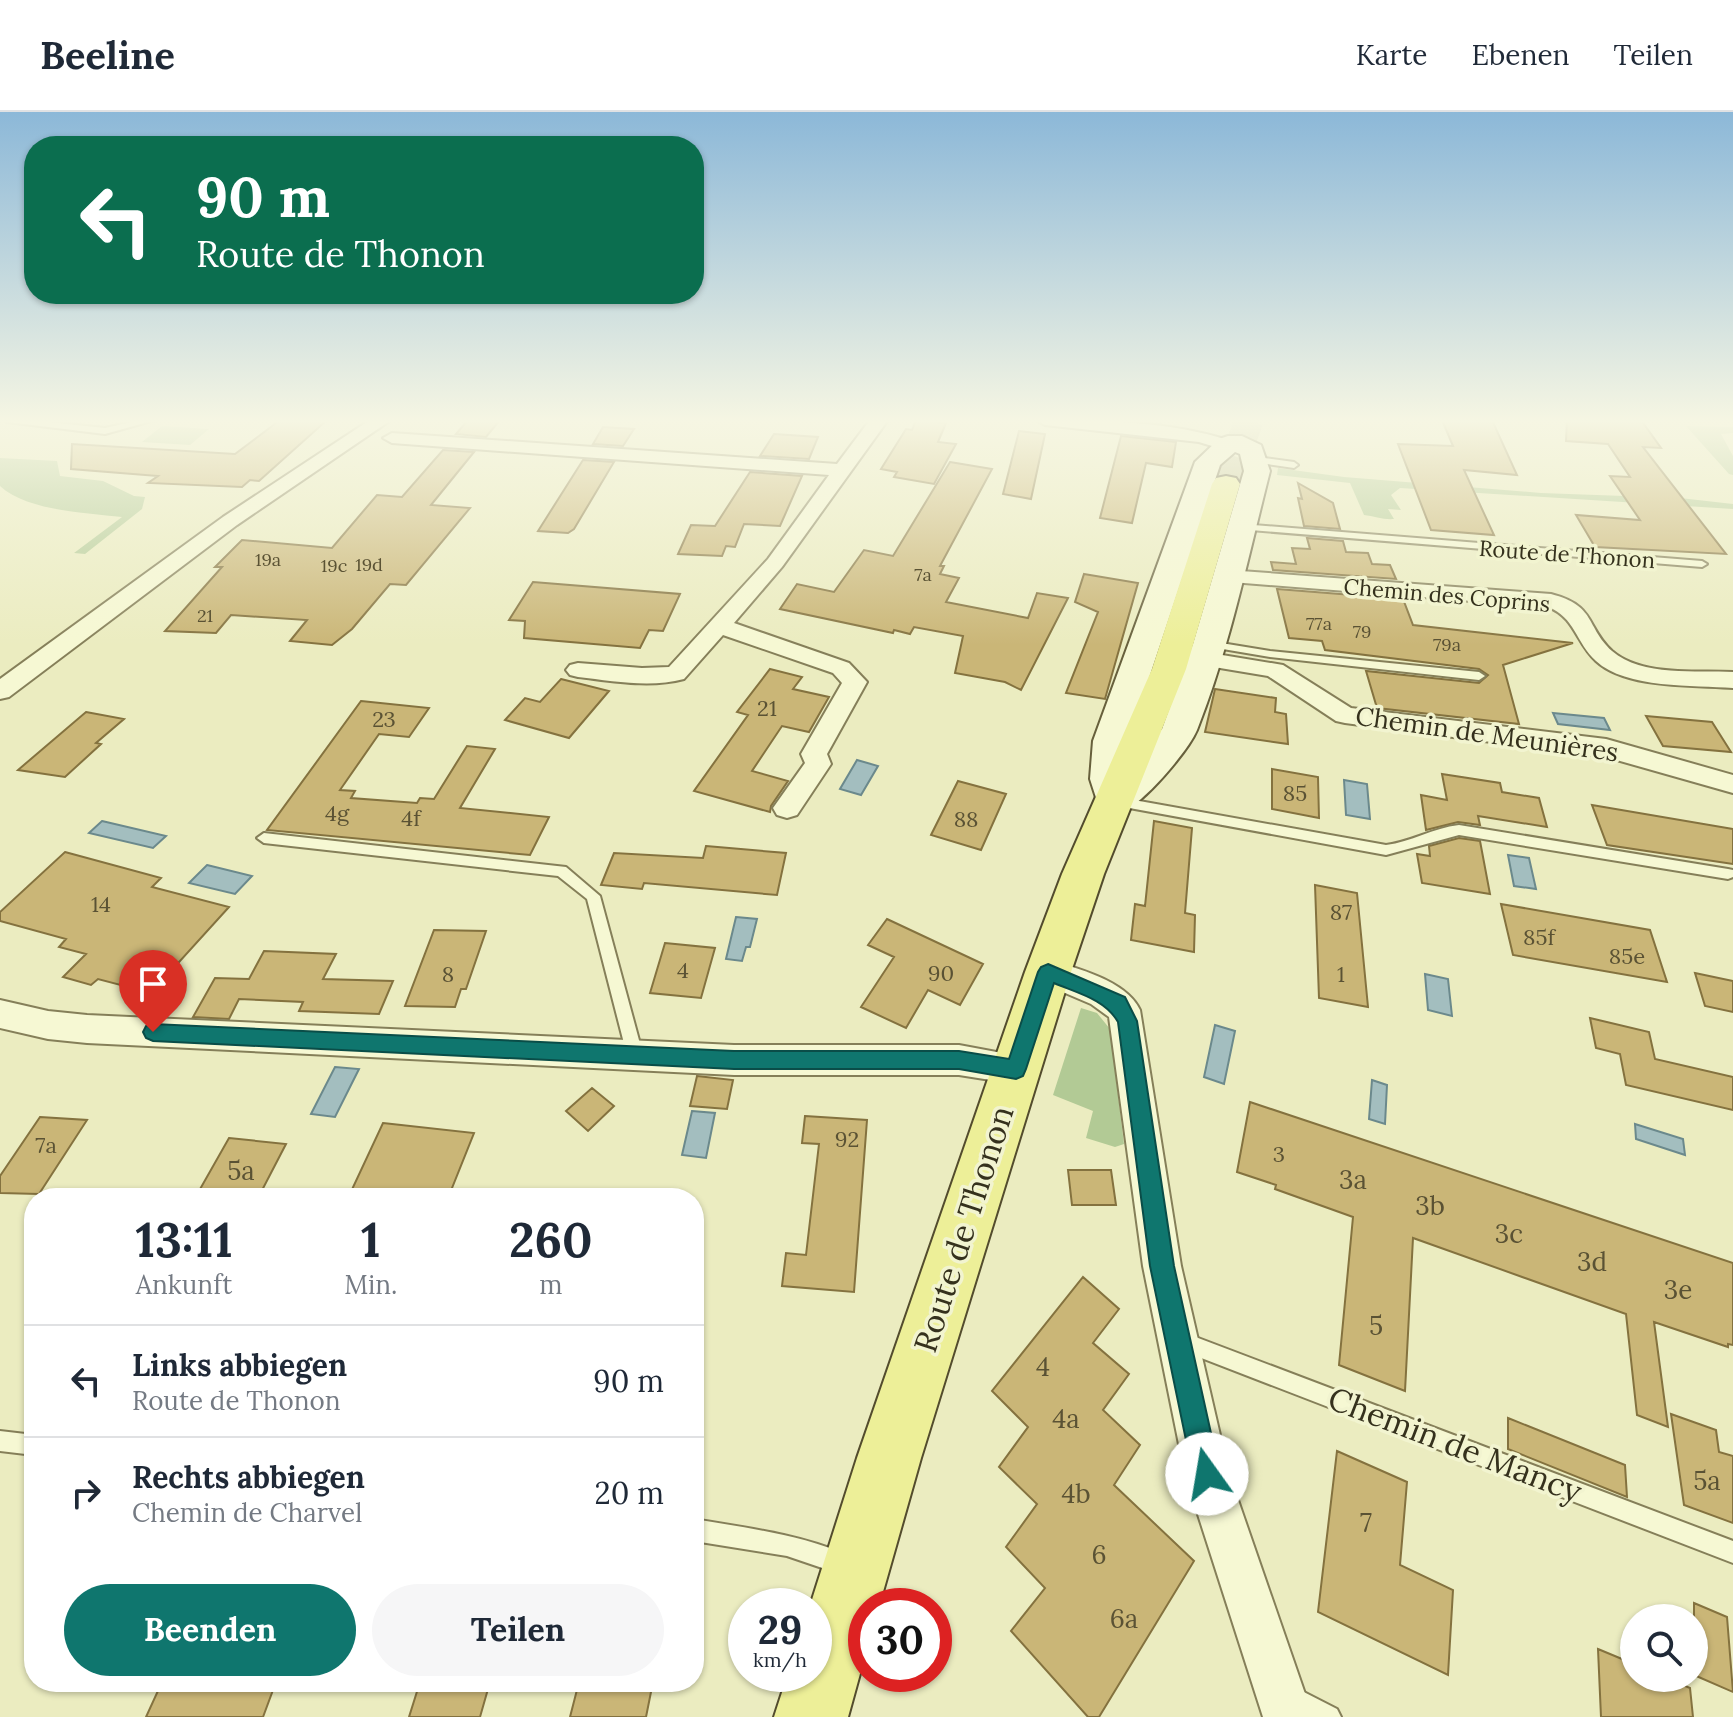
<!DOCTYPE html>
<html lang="de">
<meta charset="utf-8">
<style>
:root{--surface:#fff;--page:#f6f6f7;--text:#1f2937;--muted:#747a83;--line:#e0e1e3;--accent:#0f766e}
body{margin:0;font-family:Lora,serif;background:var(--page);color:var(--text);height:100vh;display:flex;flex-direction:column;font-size:30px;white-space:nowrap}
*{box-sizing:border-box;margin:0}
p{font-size:26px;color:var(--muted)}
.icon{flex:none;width:44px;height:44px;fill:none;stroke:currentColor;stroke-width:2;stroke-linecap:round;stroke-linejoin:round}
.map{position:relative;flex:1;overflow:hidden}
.sheet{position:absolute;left:24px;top:1076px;width:680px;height:504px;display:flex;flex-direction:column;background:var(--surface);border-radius:32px;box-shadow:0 2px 6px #0004}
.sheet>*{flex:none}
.hud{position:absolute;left:24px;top:24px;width:680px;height:168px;border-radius:32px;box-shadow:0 2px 6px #0004;background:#0b6e4f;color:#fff;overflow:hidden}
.fabs{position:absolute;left:1620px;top:1492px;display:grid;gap:16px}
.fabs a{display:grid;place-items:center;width:88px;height:88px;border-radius:50%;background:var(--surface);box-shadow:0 2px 6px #0004;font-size:40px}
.speed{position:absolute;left:728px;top:1476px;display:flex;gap:16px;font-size:40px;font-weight:700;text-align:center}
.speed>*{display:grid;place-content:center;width:104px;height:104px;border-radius:50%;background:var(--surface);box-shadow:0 2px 6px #0004;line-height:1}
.speed small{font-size:20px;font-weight:400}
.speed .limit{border:12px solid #d22;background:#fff;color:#111}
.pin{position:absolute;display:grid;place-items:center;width:68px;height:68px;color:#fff;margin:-82px -34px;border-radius:50% 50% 50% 0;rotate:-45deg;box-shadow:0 0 8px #0007}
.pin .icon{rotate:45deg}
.me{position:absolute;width:88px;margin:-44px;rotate:347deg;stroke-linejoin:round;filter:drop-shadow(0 0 6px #0008)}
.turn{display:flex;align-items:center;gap:28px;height:168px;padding:0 40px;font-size:36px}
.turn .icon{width:104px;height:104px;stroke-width:2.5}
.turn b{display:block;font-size:56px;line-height:68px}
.eta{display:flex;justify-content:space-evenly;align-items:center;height:136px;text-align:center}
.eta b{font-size:48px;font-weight:700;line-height:56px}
.button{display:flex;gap:16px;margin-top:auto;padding:16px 40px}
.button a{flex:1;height:92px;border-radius:48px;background:var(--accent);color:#fff;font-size:32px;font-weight:700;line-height:92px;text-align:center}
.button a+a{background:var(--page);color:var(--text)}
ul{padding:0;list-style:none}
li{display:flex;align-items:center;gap:24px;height:112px;padding:0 40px;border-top:2px solid var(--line)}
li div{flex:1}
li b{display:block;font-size:30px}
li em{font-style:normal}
header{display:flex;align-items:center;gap:48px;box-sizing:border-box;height:112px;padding:0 40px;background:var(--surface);border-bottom:2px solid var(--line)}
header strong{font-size:38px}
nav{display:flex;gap:44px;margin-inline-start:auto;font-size:28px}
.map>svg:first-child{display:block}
.green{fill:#b2ca95}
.water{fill:#a3bebf;stroke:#6b898c;stroke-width:2}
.building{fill:#cab677;stroke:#84723f;stroke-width:2}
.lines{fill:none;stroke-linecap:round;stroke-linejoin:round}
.primary-tunnel{stroke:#c7c79f;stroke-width:29;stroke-dasharray:29 15;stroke-linecap:butt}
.lane-casing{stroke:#857f59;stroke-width:4}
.street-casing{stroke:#857f59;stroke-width:4}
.secondary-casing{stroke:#67603c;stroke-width:4}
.primary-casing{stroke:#534c2d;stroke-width:4}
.lane{fill:#f6f8d3;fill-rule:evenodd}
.street{fill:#f6f8d3;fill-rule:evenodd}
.secondary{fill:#f6f8d3;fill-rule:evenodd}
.primary{fill:#edef98;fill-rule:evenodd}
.route{fill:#0f766e;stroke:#0a4d48;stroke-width:2}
.labels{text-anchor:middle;stroke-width:7;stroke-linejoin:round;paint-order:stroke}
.far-number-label{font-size:18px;fill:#5a5234}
.far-street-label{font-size:22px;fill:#35311d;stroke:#f2f4d0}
.number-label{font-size:22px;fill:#5a5234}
.street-label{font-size:26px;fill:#35311d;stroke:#f2f4d0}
.near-number-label{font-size:26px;fill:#5a5234}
.near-street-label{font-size:32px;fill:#35311d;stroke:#f2f4d0}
</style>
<header>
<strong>Beeline</strong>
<nav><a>Karte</a><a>Ebenen</a><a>Teilen</a></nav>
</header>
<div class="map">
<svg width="1733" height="1605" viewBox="0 0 1733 1605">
<rect width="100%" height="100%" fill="#ebecc0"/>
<path class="green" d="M162 314 209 317 190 333 142 330Z
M1686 314 1733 315V321L1721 322 1733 344V363L1729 362Z
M0 346 57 349 60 364 103 369 134 384 145 385 142 397 85 442 74 441 122 405C87 401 27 399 0 374Z
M1278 356 1344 365 1541 381 1680 386 1733 392V397L1400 376 1391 383 1401 398 1388 397 1394 407C1384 408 1374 404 1364 403L1350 371 1277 363Z
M1081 896 1097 901 1110 917 1124 1032 1115 1035 1086 1026 1093 999 1053 983Z"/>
<path class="water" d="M1553 601 1604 606 1610 618 1558 612Z
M857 648 878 654 861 683 840 677Z
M1344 668 1367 672 1370 707 1346 703Z
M102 709 166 724 153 736 89 721Z
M1508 743 1529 746 1536 777 1514 774Z
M207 753 252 764 235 782 189 771Z
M736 805 757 807 750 835H746L742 849 726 847Z
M1425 862 1448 867 1452 904 1428 898Z
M1215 913 1235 919 1224 972 1204 965Z
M335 955 359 957 335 1005 311 1002Z
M1372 968 1387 973 1385 1012 1369 1007Z
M692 999 715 1001 706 1046 682 1043Z
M1635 1012 1683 1027 1685 1043 1636 1027Z"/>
<path class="building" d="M280 308H327L259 369 250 368 242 375 148 371 158 364 71 357 72 332 235 342Z
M468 308H500L486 325 456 322Z
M916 308 946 311 938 330 956 332 934 372 894 365 897 360 881 357 906 317 912 318Z
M1442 308H1492L1517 363 1464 358 1494 423 1431 418 1398 332 1453 334Z
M1567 308H1641L1661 336 1643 335 1726 442 1595 435 1576 403 1640 408 1610 364 1630 365 1608 332 1566 329Z
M603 315 634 317 623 334 593 332Z
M1019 319 1045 322 1031 387 1003 382Z
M774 322 818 325 809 347 760 344Z
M1121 324 1176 330 1172 355 1146 351 1132 411 1100 406Z
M443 338 474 340 431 393 470 396 406 473 390 472 352 517 332 533 290 529 307 508 231 503 216 521 165 519 222 455H215L242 428 332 436 377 383 402 385Z
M583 348 614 350 574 417 568 421 538 419Z
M950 350 992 357 940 454H944L940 462 959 466 946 490 1028 506 1037 481 1068 486 1021 578 1005 570 955 561 963 524 914 515 910 522 894 518 893 521 780 497 797 472 834 480 864 438 893 444Z
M750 360 802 364 780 414 744 412 735 435 726 434 722 444 678 442 691 413 715 414Z
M1298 371 1333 391 1340 417 1304 414 1298 386 1302 387Z
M1307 426 1343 429 1346 440 1368 441 1372 452 1390 453 1396 467 1273 458 1271 450 1296 452 1292 436 1310 437Z
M1084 462 1138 471 1105 587 1066 581 1098 500 1075 490Z
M533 470 680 482 663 519 649 518 640 536 524 526 525 509 509 508Z
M1277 477 1403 487 1413 513 1573 531 1503 553 1519 612 1377 596 1366 559 1479 571 1488 563 1479 557 1325 538 1322 529 1289 526Z
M770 557 802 565 793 577 829 585 809 620 782 614 752 659 788 669 771 694 770 700 694 679 748 603 737 600Z
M561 567 609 579 569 626 505 608 525 586 540 590Z
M1215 577 1276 586 1275 600 1286 602 1288 632 1205 620Z
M361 589 429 596 409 625 379 622 340 678 355 679 351 686 417 691 420 686 434 687 467 634 495 637 460 696 549 705 530 743 267 718Z
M86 600 124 607 96 631 101 632 65 665 18 658Z
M1646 604 1712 610 1731 640 1663 634Z
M1272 657 1318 665 1319 706 1272 697Z
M1442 662 1500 671 1502 680 1539 686 1547 715 1478 704 1480 713 1458 710 1426 718 1421 683 1447 688Z
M958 669 1006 682 981 738 931 723Z
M1592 693 1733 717V752L1607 733Z
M1154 709 1192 716 1185 801 1195 803 1194 840 1131 828 1135 792 1145 794Z
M1459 726 1480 729 1490 782 1422 771 1417 742 1430 744 1429 734Z
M706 734 786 741 777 783 644 771 642 777 601 773 614 741 703 746Z
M65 740 161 766 152 775 229 795 151 881 98 867 91 873 63 865 86 842 59 835 66 827 0 809V800Z
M1315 773 1357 781 1368 895 1319 886Z
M1501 792 1650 818 1667 870 1513 843Z
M887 807 983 852 960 893 928 878 906 916 861 895 894 845 868 833Z
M434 818 486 819 466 877H461L455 895 405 894Z
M665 831 715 836 701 886 650 881Z
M264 839 336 842 323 867 393 869 379 902 299 899 303 890 239 887 229 907 193 905 215 866 249 867Z
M1695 861 1733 869V900L1705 894Z
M1590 906 1649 920 1655 947 1733 965V998L1626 973 1620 942 1596 936Z
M697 964 733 968 727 997 690 994Z
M592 976 614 994 588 1019 566 999Z
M1250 990 1733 1151V1233L1728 1232V1235L1654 1210 1668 1315 1637 1303 1626 1202 1413 1126 1405 1279 1339 1253 1353 1105 1275 1077 1276 1073 1237 1060Z
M805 1004 867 1008 854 1180 782 1174 786 1141 806 1143 819 1032 802 1031Z
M40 1005 87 1008 39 1082 0 1081V1064Z
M383 1011 474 1021 448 1086H348Z
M229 1026 286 1032 258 1086H195Z
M1068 1058H1111L1116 1093H1072Z
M1083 1165 1119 1197 1093 1231 1129 1262 1103 1298 1140 1333 1114 1373 1194 1449 1099 1605H1088L1011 1519 1045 1476 1006 1435 1037 1392 999 1355 1028 1315 992 1279Z
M1671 1302 1716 1318 1719 1340 1733 1344V1411L1684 1393Z
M1508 1306 1625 1353 1627 1385 1508 1337Z
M1337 1339 1407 1370 1400 1453 1453 1478 1448 1563 1318 1500Z
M1694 1491 1727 1505 1733 1580 1694 1563Z
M1598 1537 1634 1552V1566H1666L1690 1576 1693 1605H1601Z
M162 1570H225L273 1578 263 1605H146Z
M420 1570H490L480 1605H409Z
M579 1570H653L646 1605H570Z"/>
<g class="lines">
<path class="primary-tunnel" d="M1226 372 1249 308"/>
<g class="lane-casing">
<path id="lane" d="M3 308H30L105 316 140 308H155L105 322 7 310Z
M1257 345 1294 350 1298 353 1294 356 1254 350V346Z
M1241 412 1702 449 1707 452 1702 455 1238 417V413Z
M1209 529 1270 539 1479 560 1485 564 1479 568 1270 545 1205 534V530Z
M1117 685 1386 733C1411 730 1433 716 1459 713L1728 757 1733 758V765L1728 767 1459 723 1386 743 1113 693 1111 690Z
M264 721 566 755 600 784 643 943 641 948 635 950 629 948 627 943 587 787 558 764 264 731 257 726Z
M1185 1221 1733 1429V1451L1178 1237 1176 1230 1178 1223Z
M0 1319 34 1323V1343L0 1339Z
M694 1407C747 1416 798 1422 848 1443L851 1451 848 1459 840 1462 787 1444 694 1429Z
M1294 1575 1337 1597 1341 1605H1305L1286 1595 1282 1587 1286 1579Z"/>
</g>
<g class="street-casing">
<path id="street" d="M370 308H391L237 413 9 585 0 587V567L223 405Z
M870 308H888L782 455 734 511 849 551 867 570 827 642 831 652 797 703 787 706 777 703 773 696 805 651 801 642 842 571 833 561 723 523 684 567C650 576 613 569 578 565L570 563 566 558 570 553 578 551 642 556 669 555 768 447 829 363 392 331 383 326 392 321 837 352Z
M1036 308C1101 308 1170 309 1231 329L1234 333 1225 338 1199 330 1045 313Z
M1227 458 1551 482C1597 494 1585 514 1612 539 1642 565 1697 558 1733 560V576C1694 573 1626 577 1596 549 1576 531 1575 505 1548 495L1219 469 1216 464 1219 459Z
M1204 540 1283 553 1351 596 1606 627 1733 663V681L1606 645 1345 611 1336 609 1268 564 1196 552 1192 547 1196 542Z
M1048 847C1077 857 1126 868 1140 898L1181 1154 1229 1362 1313 1605H1263L1185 1362 1143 1154 1109 905 1091 892 1037 869 1032 860 1037 851Z
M0 888 48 899 87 903 734 933H959L1028 946 1033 957 1028 968 1016 972 959 963H734L87 931 48 927 0 916Z"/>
</g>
<g class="secondary-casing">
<path id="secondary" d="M1228 324H1242L1261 333 1270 359C1248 445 1230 535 1197 618 1188 639 1144 691 1123 699 1114 702 1109 700 1100 698L1090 667 1093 629 1195 350 1219 327ZM1235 340 1240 342 1244 359 1193 532 1162 617 1126 656 1135 608 1220 353Z"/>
</g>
<g class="primary-casing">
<path id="primary" d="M1226 364 1236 366 1240 372 1186 557 1104 762 1071 860 921 1346 879 1494H866V1540L848 1605H774L788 1562H814V1494H810L857 1346 1025 860 1062 762 1152 557 1212 372 1216 366Z"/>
</g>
<use href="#lane" class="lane"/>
<use href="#street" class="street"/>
<use href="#secondary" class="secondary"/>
<use href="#primary" class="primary"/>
</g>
<linearGradient id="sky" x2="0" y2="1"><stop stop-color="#8cb8d8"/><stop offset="0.58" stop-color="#f6f6e3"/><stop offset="1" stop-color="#f6f6e3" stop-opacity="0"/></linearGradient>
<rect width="1733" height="533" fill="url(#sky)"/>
<path class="route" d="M1048 852 1125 885 1137 909 1174 1154 1220 1362 1216 1371 1207 1375 1197 1371 1193 1362 1150 1154 1118 910C1105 887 1077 881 1054 871L1026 957 1023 964 1016 967 959 957H734L153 929 146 926 143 920 146 914 153 912 734 939H959L1009 947 1038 860 1041 855Z"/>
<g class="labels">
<g class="far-number-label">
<text x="268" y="454">19a</text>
<text x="369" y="459">19d</text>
<text x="334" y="460">19c</text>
<text x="923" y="469">7a</text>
<text x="205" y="510">21</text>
<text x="1319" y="518">77a</text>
<text x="1362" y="526">79</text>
<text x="1447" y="539">79a</text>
</g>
<g class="far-street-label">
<text transform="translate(1567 442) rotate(4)" y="8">Route de Thonon</text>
<text transform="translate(1447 483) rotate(5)" y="8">Chemin des Coprins</text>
</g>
<g class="number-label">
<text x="767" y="604">21</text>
<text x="384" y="615">23</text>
<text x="1295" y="689">85</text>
<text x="337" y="709">4g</text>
<text x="411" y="714">4f</text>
<text x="966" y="715">88</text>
<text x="101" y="800">14</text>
<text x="1341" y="808">87</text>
<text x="1539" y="833">85f</text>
<text x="1627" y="852">85e</text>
<text x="683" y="866">4</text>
<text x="941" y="869">90</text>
<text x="448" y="870">8</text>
<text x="1341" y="870">1</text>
<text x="847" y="1035">92</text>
<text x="46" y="1041">7a</text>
<text x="1279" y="1050">3</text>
</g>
<g class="street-label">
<text transform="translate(1487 622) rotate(8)" y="9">Chemin de Meunières</text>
</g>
<g class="near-number-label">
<text x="241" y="1068">5a</text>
<text x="1353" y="1077">3a</text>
<text x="1430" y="1103">3b</text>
<text x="1509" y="1131">3c</text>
<text x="1592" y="1159">3d</text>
<text x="1678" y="1187">3e</text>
<text x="1376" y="1223">5</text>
<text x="1043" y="1264">4</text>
<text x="1066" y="1316">4a</text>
<text x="1707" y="1378">5a</text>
<text x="1076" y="1391">4b</text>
<text x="1366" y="1420">7</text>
<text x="1099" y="1452">6</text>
<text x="1124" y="1516">6a</text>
</g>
<g class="near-street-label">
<text transform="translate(964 1117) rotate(-72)" y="11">Route de Thonon</text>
<text transform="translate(1455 1333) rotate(21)" y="11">Chemin de Mancy</text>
</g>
</g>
</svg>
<div class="fabs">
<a><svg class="icon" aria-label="search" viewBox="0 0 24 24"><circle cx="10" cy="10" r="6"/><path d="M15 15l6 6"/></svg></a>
</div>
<div class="speed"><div>29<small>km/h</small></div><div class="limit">30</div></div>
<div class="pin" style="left:153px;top:920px;background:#d93025"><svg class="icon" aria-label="arrive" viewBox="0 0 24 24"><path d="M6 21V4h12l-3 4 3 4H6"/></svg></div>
<svg class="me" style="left:1207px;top:1362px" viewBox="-20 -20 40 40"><circle r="19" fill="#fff"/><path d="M0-13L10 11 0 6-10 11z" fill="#0f766e"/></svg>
<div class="hud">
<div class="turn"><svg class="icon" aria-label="left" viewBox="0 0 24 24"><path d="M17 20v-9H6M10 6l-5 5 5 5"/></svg><div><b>90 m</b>Route de Thonon</div></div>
</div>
<section class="sheet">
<div class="eta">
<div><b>13:11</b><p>Ankunft</p></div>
<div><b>1</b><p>Min.</p></div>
<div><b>260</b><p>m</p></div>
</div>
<ul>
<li><svg class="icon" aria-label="left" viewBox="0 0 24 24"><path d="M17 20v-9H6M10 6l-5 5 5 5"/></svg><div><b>Links abbiegen</b><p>Route de Thonon</p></div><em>90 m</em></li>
<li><svg class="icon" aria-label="right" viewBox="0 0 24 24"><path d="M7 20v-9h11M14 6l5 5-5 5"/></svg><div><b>Rechts abbiegen</b><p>Chemin de Charvel</p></div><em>20 m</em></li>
</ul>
<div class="button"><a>Beenden</a><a>Teilen</a></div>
</section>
</div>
